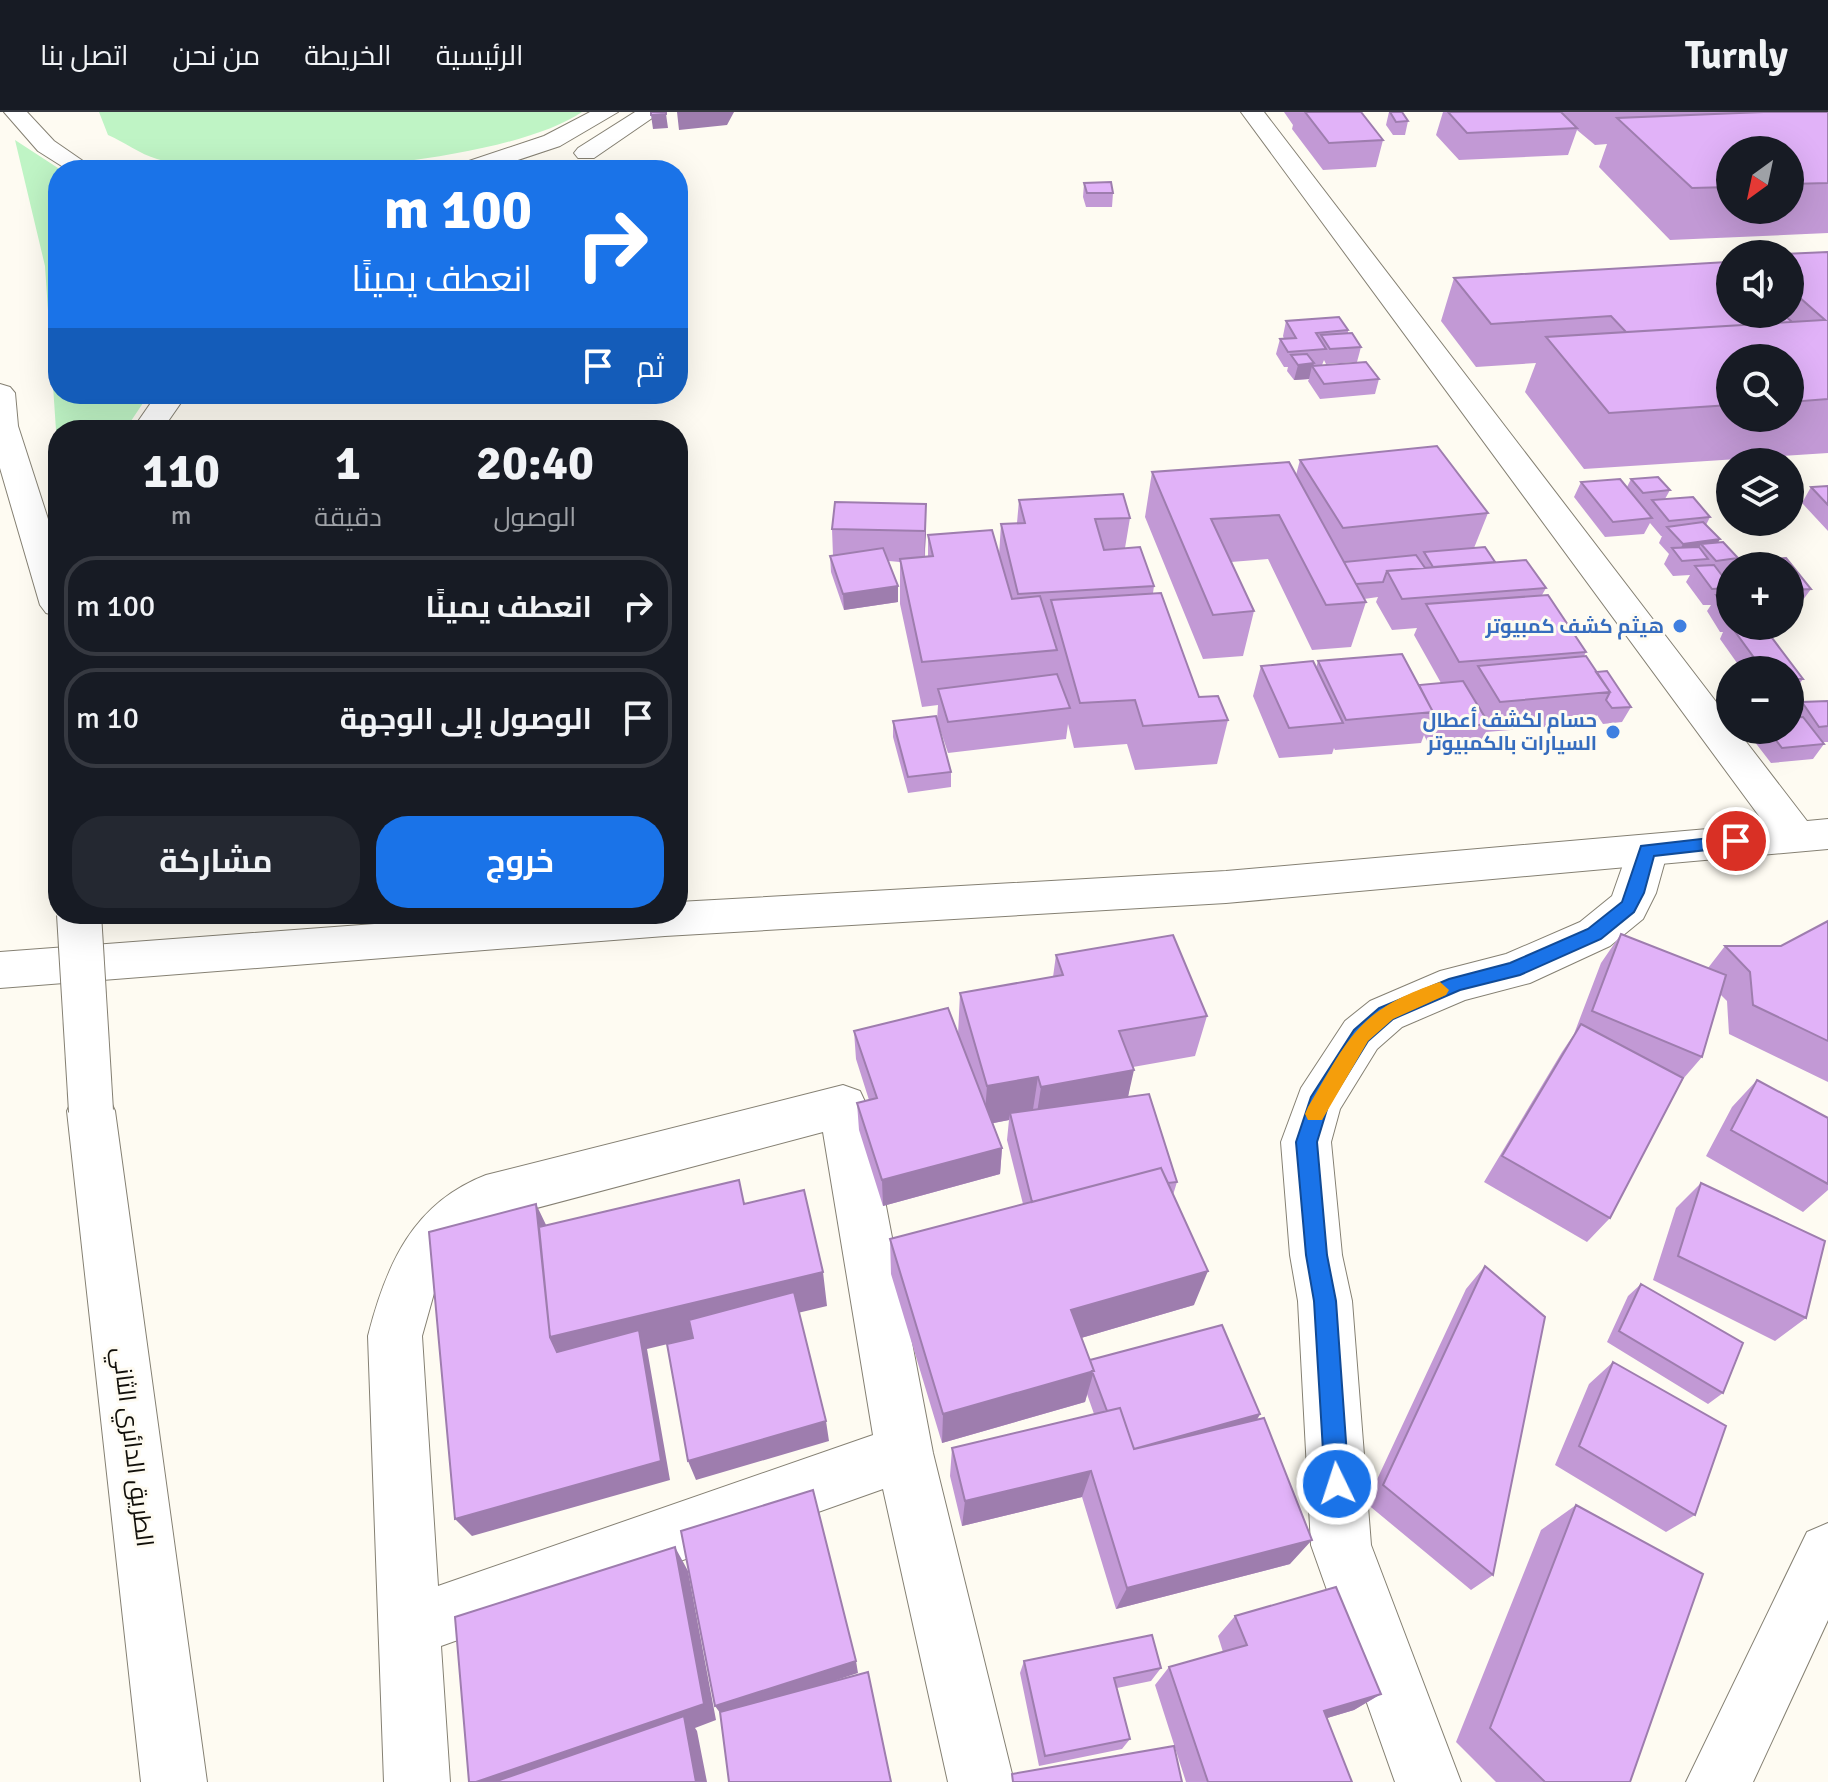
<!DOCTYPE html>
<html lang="ar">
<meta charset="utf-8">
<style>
:root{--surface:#171b24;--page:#242831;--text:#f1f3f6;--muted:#9ea1a6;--line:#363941;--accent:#1a73e8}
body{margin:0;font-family:Signika,Cairo,sans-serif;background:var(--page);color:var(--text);direction:rtl;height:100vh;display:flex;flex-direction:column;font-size:30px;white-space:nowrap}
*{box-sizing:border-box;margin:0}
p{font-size:26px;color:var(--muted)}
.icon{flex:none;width:44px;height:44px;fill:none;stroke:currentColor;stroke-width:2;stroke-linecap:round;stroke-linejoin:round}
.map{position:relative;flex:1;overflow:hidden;direction:ltr}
.details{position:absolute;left:48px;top:308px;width:640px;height:504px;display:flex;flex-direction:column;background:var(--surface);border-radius:32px;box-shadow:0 8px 32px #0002;direction:rtl}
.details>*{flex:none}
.top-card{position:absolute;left:48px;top:48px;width:640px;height:244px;border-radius:32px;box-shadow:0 8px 32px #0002;direction:rtl;background:#1a73e8;color:#fff;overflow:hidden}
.needle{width:52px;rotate:213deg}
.controls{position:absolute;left:1716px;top:24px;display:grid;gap:16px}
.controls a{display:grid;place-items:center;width:88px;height:88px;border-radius:50%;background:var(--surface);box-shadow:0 8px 32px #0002;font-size:40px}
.pin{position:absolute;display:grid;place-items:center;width:68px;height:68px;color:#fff;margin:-34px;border:4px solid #fff;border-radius:50%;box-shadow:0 2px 8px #0007}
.me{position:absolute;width:88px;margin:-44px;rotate:356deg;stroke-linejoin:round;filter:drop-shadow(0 0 6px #0008)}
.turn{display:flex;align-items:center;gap:28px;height:168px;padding:0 24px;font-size:36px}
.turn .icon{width:104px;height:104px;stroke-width:2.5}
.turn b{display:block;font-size:56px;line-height:68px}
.then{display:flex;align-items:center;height:76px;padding:0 24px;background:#0003;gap:16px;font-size:30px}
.eta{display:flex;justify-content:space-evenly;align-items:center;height:136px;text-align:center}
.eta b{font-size:48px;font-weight:700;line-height:56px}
.button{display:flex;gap:16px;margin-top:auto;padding:16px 24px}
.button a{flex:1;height:92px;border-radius:32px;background:var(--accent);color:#fff;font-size:32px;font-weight:700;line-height:92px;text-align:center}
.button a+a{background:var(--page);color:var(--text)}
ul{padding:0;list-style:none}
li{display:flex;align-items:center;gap:24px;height:100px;margin:0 16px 12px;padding:0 8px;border:4px solid var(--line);border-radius:32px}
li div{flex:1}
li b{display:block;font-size:30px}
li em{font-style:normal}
header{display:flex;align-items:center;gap:48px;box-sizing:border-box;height:112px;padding:0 40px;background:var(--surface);border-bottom:2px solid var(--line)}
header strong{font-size:38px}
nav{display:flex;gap:44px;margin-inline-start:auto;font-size:28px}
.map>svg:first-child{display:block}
.green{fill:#bff4c5}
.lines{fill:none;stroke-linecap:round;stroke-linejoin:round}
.minor-casing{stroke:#858073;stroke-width:2}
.tertiary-casing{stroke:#858073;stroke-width:2}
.trunk-casing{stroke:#858073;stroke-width:2}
.minor{fill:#fff;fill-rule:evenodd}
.tertiary{fill:#fff;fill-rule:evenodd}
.trunk{fill:#fff;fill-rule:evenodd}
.trunk-bridge-casing{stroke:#858073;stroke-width:46;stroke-linecap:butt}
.trunk-bridge{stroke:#fff;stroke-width:44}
.wall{fill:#c299d5;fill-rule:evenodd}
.shaded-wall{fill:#9e7dae}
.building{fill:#e1b2f8;stroke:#9e7dae;stroke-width:2}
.route{fill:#1a73e8;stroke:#114b97;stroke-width:2}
.slow{fill:#f59e0b}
.shop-dot{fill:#3f7fe0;stroke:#fefbf2;stroke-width:3}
.labels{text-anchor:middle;stroke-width:6;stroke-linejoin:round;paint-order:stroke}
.shop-label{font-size:20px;font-weight:bold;fill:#366cbe;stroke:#fefbf2;text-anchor:end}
.near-street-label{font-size:24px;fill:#110f0a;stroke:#fefbf2}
</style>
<header>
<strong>Turnly</strong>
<nav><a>الرئيسية</a><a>الخريطة</a><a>من نحن</a><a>اتصل بنا</a></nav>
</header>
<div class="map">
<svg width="1828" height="1670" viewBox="0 0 1828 1670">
<rect width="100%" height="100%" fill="#fefbf2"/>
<path class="green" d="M99 0H582C506 52 246 73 157 47 140 42 124 30 108 23Z
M15 28 61 58H58V282H149L125 318H58V348L45 154Z"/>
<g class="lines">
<g class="minor-casing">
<path id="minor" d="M1647 723 1662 727 1668 738 1656 781 1643 807 1610 834 1530 871 1465 888 1402 915 1377 937 1340 997 1331 1030 1342 1143 1352 1189 1371 1433 1461 1670H1395L1311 1433 1298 1189 1290 1143 1281 1030 1301 976 1345 909 1370 889 1440 859 1506 842 1580 810 1612 784 1632 727Z
M843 973 860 979 867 994 933 1341 1014 1670H948L883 1377 441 1534 450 1670H384L368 1224C386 1153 413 1091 486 1063ZM823 1020 873 1323 438 1474 422 1224 438 1167 452 1144 499 1106Z
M1828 1411V1508L1753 1670H1686L1807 1420Z"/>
</g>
<g class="tertiary-casing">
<path id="tertiary" d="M1241 0H1264L1730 608V618H1737L1807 709 1828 707V737L1226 791 665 824 0 876V840L508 802H678V790L1226 759 1765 712Z"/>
</g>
<g class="trunk-casing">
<path id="trunk" d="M4 0H27L54 29 96 58H68L38 39Z
M590 0H618L560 34 488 58H453L457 53 544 24Z
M635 0H661L594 46H578L574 41 578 36Z
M0 272 10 275 15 281 18 314 58 438V504L46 501 40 493 0 356Z
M157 282H187L162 318H132Z
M91 978 108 984 115 999 207 1670H141L67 999 74 984Z"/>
</g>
<use href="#minor" class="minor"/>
<use href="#tertiary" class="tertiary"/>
<use href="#trunk" class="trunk"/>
<g class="trunk-bridge-casing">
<path id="trunk-bridge" d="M79 802 91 999"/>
</g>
<use href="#trunk-bridge" class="trunk-bridge"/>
</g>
<path class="wall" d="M1284 0H1361L1383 28 1376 55 1323 58 1292 17 1293 13Z
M1389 0 1408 9 1405 23H1393L1386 13Z
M1443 0H1828V121L1670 128 1599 55 1607 32 1595 33 1577 18 1568 43 1459 48 1436 23ZM1730 38H1790V98H1730Z
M1084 71 1113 81 1112 95H1086L1083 85Z
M1828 140V341L1584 357 1525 280 1536 251 1476 255 1441 209 1454 166 1730 202H1790V142ZM1730 246H1790V306H1730Z
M1286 209 1348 218V221L1361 235 1357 250 1326 252 1324 248 1322 253 1379 267 1375 282 1320 287 1308 269 1309 267 1294 268 1287 259 1288 255H1284L1276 242 1280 227H1284L1283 224Z
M1300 348 1488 401 1474 436 1496 450 1546 476 1542 483 1586 540 1584 544 1596 560 1631 595 1622 610 1603 612 1597 603 1593 611 1486 620 1482 628 1429 633 1424 623 1421 631 1335 638 1334 636 1332 642 1279 646 1253 584 1261 554 1316 556 1318 549 1419 573 1441 571 1414 523 1417 516 1392 518 1376 490 1378 485 1364 487 1366 490 1351 535 1312 538 1268 447 1231 450 1254 499 1243 544 1203 547 1145 405 1152 360 1296 363Z
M1631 367 1670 378 1665 387 1710 405 1706 413 1718 430 1738 446 1734 454H1730L1729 462 1722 463 1726 469 1728 466 1730 465V514H1763L1803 567 1792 582 1790 583V558H1742L1720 527 1723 520H1720L1707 499 1711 493H1703L1686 470 1690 463 1673 464 1664 452 1669 442 1659 431 1662 424H1661L1650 411 1644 422 1605 425 1574 385 1581 370 1627 375Z
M1828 374V419L1802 391 1811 375Z
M1019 388 1130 406 1125 436 1154 474 1153 481 1199 585 1228 608 1217 652 1135 658 1127 632 1074 636 1068 612 1066 627 948 641 937 608 938 593 922 595 900 492V450L889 449 898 490 844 498 831 460 830 444H833L832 417 926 392 925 445H928V423L999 444 1001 412 1017 411Z
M1786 446 1811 477 1800 492 1790 493V454H1744L1748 448Z
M1730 573V602L1721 588Z
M1828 589V630H1823L1824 632 1813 647 1771 651 1751 625 1754 620H1742L1741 618H1790V597L1793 602 1802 590Z
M893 609 951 660V675L908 681 893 625Z
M1828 809V970L1729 922 1727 889 1720 882 1702 945 1683 967 1610 1106 1587 1130 1484 1070 1562 940 1574 922 1601 851 1621 822 1708 856 1725 834H1781Z
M1056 843 1207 904 1195 944 1133 955 1128 985 1177 1070 1173 1083 1194 1193 1081 1226 1090 1248 1260 1302 1257 1308 1290 1452 1116 1497 1082 1385 962 1414 950 1364 952 1336 1094 1302 1087 1282 1085 1290 942 1331 891 1162 890 1127 1023 1092 1007 1028 1009 1008 993 1011 1002 1036 1000 1062 883 1094 859 1018 857 991 869 988 856 947 854 919 958 923 960 881 1053 865Z
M1757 968 1828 1006V1078L1803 1100 1706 1044 1732 995Z
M1701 1071 1806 1206 1775 1229 1653 1168 1676 1096Z
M1485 1154 1493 1463 1471 1478 1366 1391 1466 1177Z
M1641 1172 1723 1281 1708 1292 1607 1230 1628 1184Z
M1613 1250 1695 1403 1666 1420 1555 1353 1589 1272Z
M1576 1393 1630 1670H1496L1456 1630 1541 1418Z
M1235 1504 1381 1582 1354 1598 1327 1606 1352 1670H1186L1155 1573 1169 1555 1223 1540 1218 1524Z
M1024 1549 1161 1556 1151 1569 1117 1576 1130 1627 1122 1637 1039 1654 1020 1561Z"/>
<path class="shaded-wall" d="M677 0H734L727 13 679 18Z
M666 2 668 16 653 17 651 3Z
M1314 251 1313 256 1312 254 1309 267 1294 268 1298 253Z
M926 392V423L924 450 925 419Z
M1720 427 1712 442 1701 432 1694 445 1677 443 1683 432Z
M898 474V490L844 498 843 482Z
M1134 958 1125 998 1035 1014 1041 975Z
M1038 965 1032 1004 1010 1001 1009 1008 984 1013 987 974Z
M1002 1036 1000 1062 883 1094 882 1068Z
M536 1092 548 1117 823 1160 827 1194 647 1237 670 1368 472 1424 455 1407 569 1261 550 1225Z
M1208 1159 1194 1193 1064 1231 1071 1198Z
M1094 1259 1085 1290 942 1331 943 1302Z
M1260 1302 1248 1322 1128 1340Z
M826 1309 829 1329 696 1368 688 1349Z
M1091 1359 1082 1385 962 1414 965 1389Z
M1312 1428 1290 1452 1116 1497 1127 1476Z
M675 1435 688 1459 716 1608 695 1616 697 1619 707 1670H476Z
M856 1549 858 1561 723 1605 715 1594Z
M1381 1582 1354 1598 1301 1614 1324 1599Z"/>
<path class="building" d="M651 0H666V2L651 3Z
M1305 0H1361L1383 28 1329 31Z
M1390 0H1402L1408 9 1396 10Z
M1448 0H1561L1577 16 1467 21Z
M1764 0H1828V71L1790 72V38H1730V75L1692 76 1617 6Z
M1111 70 1113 81H1087L1084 71Z
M1828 140V287L1790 290V246H1730V293L1609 301 1546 225 1825 208 1790 177V142H1783Z
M1727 150 1730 153V202H1783L1792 210 1626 220 1611 204 1491 212 1454 166Z
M1339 205 1348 218 1316 221 1326 237 1288 240 1280 227 1296 226 1286 209Z
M1352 221 1361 235 1330 237 1321 223Z
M1307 242 1314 251 1298 253 1291 243Z
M1366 250 1379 267 1324 272 1312 254Z
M1437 334 1488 401 1343 416 1300 348Z
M1289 350 1366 490 1326 493 1279 403 1211 407 1254 499 1213 503 1152 360Z
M1658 365 1670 378 1643 381 1631 367Z
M1620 367 1652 406 1613 410 1581 370Z
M1828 374V393L1811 375Z
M1123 382 1130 406 1095 407 1104 438 1140 435 1154 474 1018 482 1001 412 1025 411 1019 388Z
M1693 385 1710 405 1669 409 1652 388Z
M835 390 926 392 925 419 832 417Z
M1703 410 1720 427 1683 432 1667 415Z
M992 418 1012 487 1040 484 1057 538 922 550 900 447 933 444 928 423Z
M1723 430 1738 446 1716 449 1701 432Z
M1485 435 1495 450 1433 455 1424 440Z
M1699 435 1708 447 1682 449 1672 436Z
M883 436 898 474 843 482 830 444Z
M1416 443 1425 456 1387 459 1383 470 1356 472 1344 450Z
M1786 446 1811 477 1790 478V454H1753L1748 448Z
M1526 448 1546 476 1402 487 1387 459Z
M1714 453 1730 474V476L1712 477 1695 454Z
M1161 481 1199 585 1218 584 1228 608 1143 614 1135 588 1080 591 1051 488Z
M1548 483 1586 540 1459 550 1426 492Z
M1716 483H1730V504H1729Z
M1731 514H1763L1803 567H1790V558H1763Z
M1402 542 1433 600 1346 608 1318 549Z
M1586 544 1610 580 1500 590 1478 554Z
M1313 549 1343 611 1289 616 1261 554Z
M1607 559 1631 595 1612 596 1606 588 1610 580 1596 560Z
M1057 562 1070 596 948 610 938 577Z
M1463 569 1489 612 1436 617 1430 607 1433 600 1419 573Z
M1828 589V614L1819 615 1802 590Z
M936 604 951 660 908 665 893 609Z
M1803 605 1824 632 1782 636 1768 618H1790V606Z
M1828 809V929L1753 893 1750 860 1725 834H1781Z
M1621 822 1726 863 1702 945 1592 899Z
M1173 823 1207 904 1119 919 1134 958 1041 975 1038 965 987 974 960 881 1063 863 1056 843Z
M948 896 1002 1036 882 1068 857 991 877 986 854 919Z
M1581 912 1683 966 1610 1106 1502 1044Z
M1757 968 1828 1006V1072L1731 1018Z
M1149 982 1177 1070 1168 1071 1161 1056 1032 1090 1010 1001Z
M1161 1056 1208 1159 1071 1198 1094 1259 943 1302 890 1127Z
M739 1068 744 1092 804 1078 823 1160 550 1225 539 1115Z
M1701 1071 1825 1129 1806 1206 1678 1144Z
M536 1092 550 1225 557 1240 639 1218 661 1349 455 1407 429 1120Z
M1485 1154 1545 1205 1493 1463 1383 1373Z
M1641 1172 1743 1231 1723 1281 1619 1219Z
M794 1180 826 1309 688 1349 667 1232 693 1226 689 1208Z
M1222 1213 1260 1302 1134 1337 1120 1296 1107 1299 1092 1259H1094L1090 1248Z
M1613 1250 1726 1314 1695 1403 1579 1334Z
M1120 1296 1134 1337 1264 1306 1312 1428 1127 1476 1091 1359 965 1389 952 1336Z
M813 1378 856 1549 715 1594 681 1419Z
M1576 1393 1703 1462 1630 1670H1545L1490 1616Z
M675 1435 704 1592 476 1670H469L455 1505Z
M1336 1475 1381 1582 1324 1599 1352 1670H1208L1169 1555 1247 1533 1235 1504Z
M1152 1523 1161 1556 1114 1566 1130 1627 1045 1644 1024 1549Z
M868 1560 891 1670H729L720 1600Z
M684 1604 696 1670H494Z
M1174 1634 1182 1670H1013L1012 1662Z"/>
<path class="route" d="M1736 723 1742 725V734L1654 744 1644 781 1634 800 1601 827 1520 863 1460 878 1393 907 1368 929 1328 994 1317 1030 1327 1143 1336 1189 1349 1372 1345 1380 1337 1384 1328 1380 1325 1372 1314 1189 1306 1143 1296 1030 1311 985 1354 918 1379 896 1449 867 1510 851 1588 817 1622 790 1641 734Z"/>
<path class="slow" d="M1440 870 1449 878 1446 883 1393 907 1368 929 1322 1008H1308L1305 1002 1308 995C1349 926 1357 898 1440 870Z"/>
<g class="shop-dot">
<circle cx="1680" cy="514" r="8"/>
<circle cx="1613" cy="620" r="8"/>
</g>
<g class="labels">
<g class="shop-label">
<text x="1664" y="521">هيثم كشف كمبيوتر</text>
<text x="1597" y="615">حسام لكشف أعطال<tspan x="1597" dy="23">السيارات بالكمبيوتر</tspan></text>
</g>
<g class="near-street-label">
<text transform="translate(133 1335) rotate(83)" y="8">الطريق الدائري الثاني</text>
</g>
</g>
</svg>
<div class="controls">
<a><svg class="needle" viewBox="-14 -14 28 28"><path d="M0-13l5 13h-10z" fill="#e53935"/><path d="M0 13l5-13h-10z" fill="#9ea1a6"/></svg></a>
<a><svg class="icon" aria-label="sound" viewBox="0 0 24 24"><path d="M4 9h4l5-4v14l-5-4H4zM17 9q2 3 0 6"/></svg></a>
<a><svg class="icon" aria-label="search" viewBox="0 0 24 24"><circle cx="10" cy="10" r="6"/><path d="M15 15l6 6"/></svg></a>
<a><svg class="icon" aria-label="layers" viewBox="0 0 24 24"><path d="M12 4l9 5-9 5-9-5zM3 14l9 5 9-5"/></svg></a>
<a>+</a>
<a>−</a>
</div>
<div class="pin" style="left:1736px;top:729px;background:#d93025"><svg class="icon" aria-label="arrive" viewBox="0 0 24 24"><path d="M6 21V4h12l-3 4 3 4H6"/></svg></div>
<svg class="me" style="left:1337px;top:1372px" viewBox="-20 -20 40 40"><circle r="17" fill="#1a73e8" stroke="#fff" stroke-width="3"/><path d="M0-11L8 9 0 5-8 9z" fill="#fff"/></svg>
<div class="top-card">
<div class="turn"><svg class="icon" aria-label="right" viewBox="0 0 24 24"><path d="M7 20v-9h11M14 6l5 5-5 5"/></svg><div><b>100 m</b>انعطف يمينًا</div></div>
<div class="then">ثم<svg class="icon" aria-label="arrive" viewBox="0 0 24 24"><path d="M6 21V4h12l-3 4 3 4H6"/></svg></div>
</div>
<section class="details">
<div class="eta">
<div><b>20:40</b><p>الوصول</p></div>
<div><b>1</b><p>دقيقة</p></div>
<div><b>110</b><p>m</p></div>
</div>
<ul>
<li><svg class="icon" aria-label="right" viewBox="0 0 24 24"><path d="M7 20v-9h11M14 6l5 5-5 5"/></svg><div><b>انعطف يمينًا</b></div><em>100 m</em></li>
<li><svg class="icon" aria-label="arrive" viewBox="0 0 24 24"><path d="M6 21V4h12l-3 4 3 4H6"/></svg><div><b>الوصول إلى الوجهة</b></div><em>10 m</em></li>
</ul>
<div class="button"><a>خروج</a><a>مشاركة</a></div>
</section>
</div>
